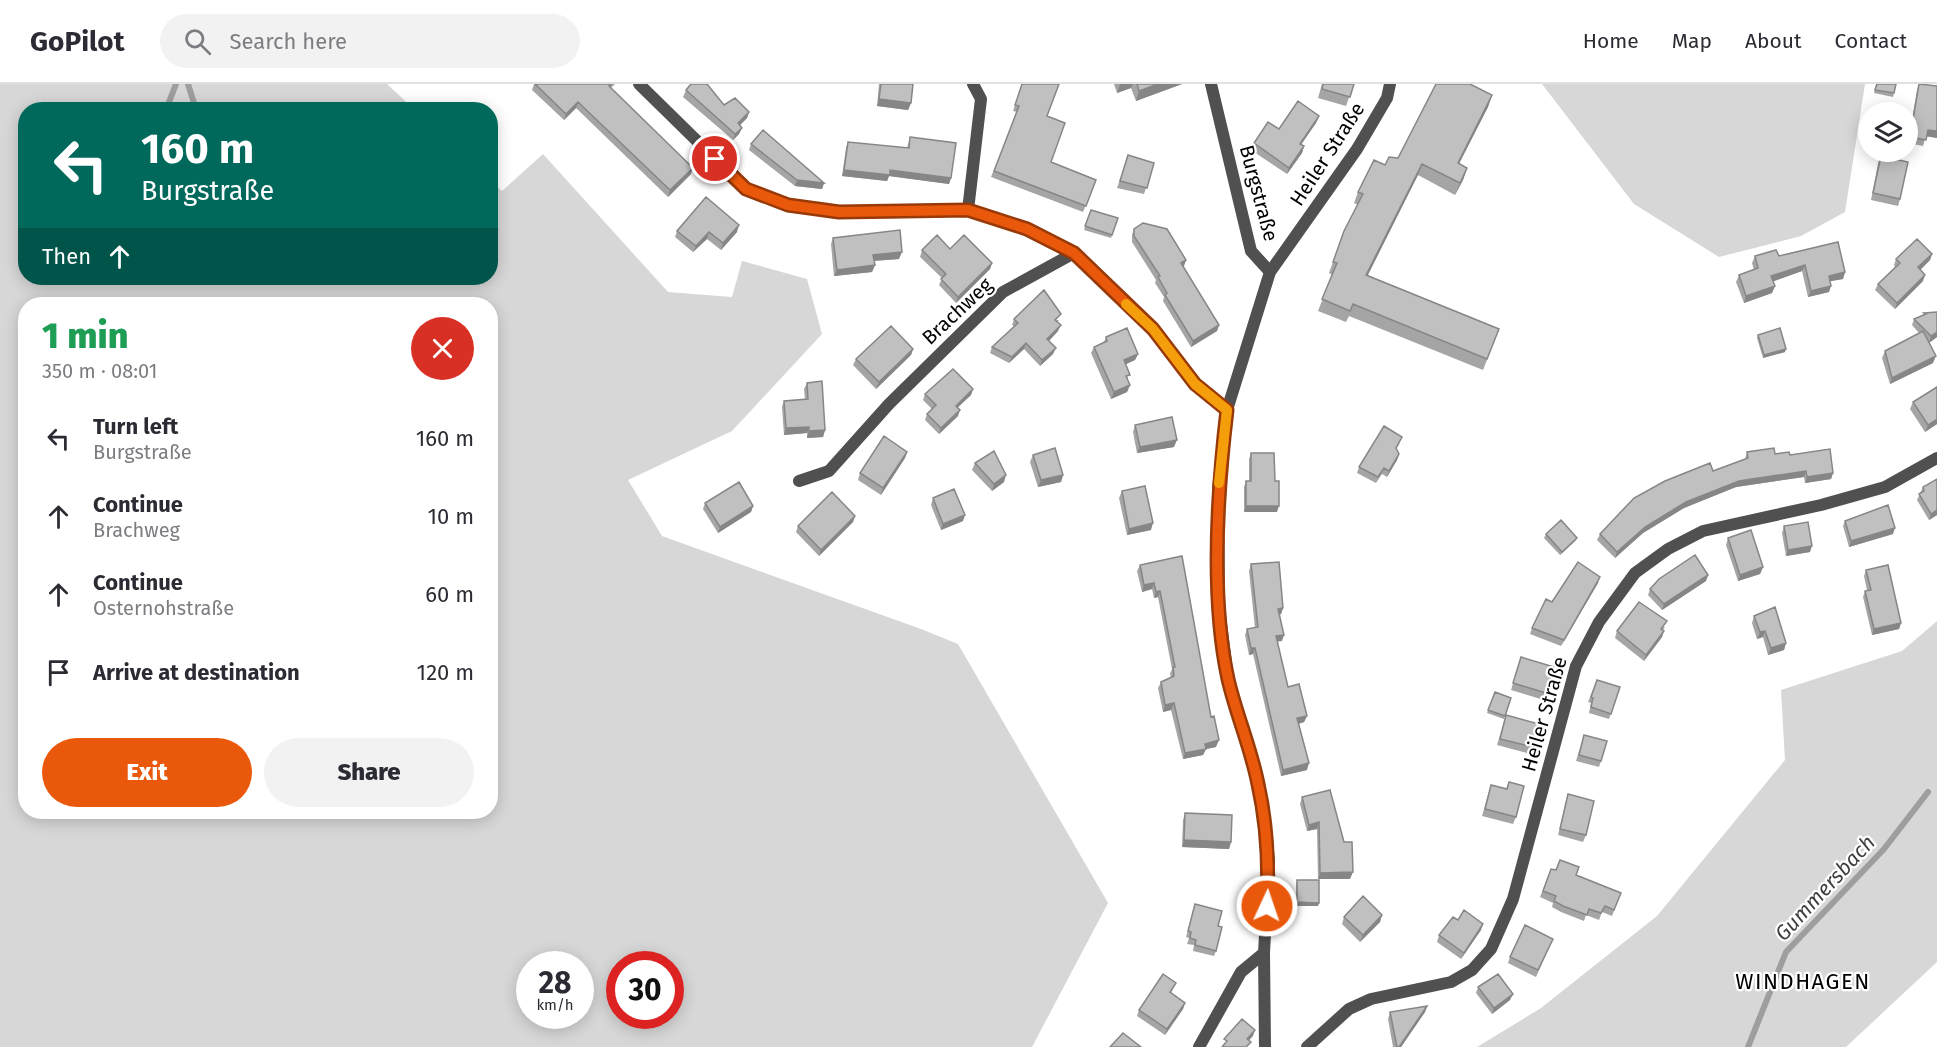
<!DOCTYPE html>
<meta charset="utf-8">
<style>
:root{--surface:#fff;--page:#f2f2f3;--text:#2b2b33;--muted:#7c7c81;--line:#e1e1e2;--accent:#ea580c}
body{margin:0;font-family:"Fira Sans",sans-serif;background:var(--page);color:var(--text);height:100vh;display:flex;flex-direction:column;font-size:22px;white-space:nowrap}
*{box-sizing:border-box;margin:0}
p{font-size:20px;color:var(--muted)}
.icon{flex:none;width:33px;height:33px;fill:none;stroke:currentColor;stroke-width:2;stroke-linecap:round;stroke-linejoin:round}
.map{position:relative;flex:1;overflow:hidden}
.details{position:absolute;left:18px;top:213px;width:480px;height:522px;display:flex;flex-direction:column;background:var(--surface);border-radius:24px;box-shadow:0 3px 15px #0003}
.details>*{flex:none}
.guide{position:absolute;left:18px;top:18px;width:480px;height:183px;border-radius:24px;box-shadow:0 3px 15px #0003;background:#00695c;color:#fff;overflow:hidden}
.controls{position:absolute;left:1858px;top:18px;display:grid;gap:12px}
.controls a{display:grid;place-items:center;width:60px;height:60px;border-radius:50%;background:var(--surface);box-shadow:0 3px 15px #0003;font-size:30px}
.speed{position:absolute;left:516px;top:867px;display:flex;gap:12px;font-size:30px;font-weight:700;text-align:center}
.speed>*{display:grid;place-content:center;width:78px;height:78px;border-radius:50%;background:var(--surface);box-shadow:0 3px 15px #0003;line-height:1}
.speed small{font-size:15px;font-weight:400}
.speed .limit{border:9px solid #d22;background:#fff;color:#111}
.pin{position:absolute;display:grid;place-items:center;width:51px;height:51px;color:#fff;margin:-26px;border:3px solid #fff;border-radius:50%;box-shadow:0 2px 6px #0007}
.me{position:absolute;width:66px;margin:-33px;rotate:3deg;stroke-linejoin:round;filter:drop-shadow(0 0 4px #0008)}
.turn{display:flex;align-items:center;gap:21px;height:126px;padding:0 24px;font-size:27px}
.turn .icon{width:78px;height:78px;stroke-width:2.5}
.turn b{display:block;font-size:42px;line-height:51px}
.then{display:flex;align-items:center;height:57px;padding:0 24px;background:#0003;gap:12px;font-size:22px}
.round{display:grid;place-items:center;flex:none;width:63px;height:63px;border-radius:32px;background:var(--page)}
.headline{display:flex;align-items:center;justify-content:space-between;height:102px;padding:0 24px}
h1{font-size:36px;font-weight:800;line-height:45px;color:#1e9e55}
.action{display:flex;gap:12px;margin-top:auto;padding:12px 24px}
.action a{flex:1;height:69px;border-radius:36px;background:var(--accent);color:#fff;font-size:24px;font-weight:800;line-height:69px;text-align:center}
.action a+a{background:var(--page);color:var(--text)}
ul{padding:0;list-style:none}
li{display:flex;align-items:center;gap:18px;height:78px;padding:0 24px}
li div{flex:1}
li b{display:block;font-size:22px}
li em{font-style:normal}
header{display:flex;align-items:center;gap:36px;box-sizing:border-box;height:84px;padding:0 30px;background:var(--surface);border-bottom:2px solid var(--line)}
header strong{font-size:28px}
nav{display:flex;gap:33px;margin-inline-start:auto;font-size:21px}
.search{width:420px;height:54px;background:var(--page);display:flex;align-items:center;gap:15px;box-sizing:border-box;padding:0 21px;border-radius:33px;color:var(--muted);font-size:22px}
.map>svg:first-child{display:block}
.green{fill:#d7d7d7;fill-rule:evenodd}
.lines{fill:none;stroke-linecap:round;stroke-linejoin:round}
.stream{stroke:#9e9e9e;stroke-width:6}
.street{stroke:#505050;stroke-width:12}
.wall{fill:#a5a5a5}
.shaded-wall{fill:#868686}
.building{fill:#c0c0c0;stroke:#868686;stroke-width:1.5}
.route-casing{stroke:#983908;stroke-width:15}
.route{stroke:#ea580c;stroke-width:10}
.slow{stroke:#f59e0b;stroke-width:10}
.labels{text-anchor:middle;stroke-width:4.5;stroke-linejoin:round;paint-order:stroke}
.street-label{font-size:20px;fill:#000;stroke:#fff}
.water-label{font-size:21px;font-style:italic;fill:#3f3f3f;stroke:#fff}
.quarter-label{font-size:22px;letter-spacing:1.5px;fill:#000;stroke:#fff}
</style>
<header>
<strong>GoPilot</strong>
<div class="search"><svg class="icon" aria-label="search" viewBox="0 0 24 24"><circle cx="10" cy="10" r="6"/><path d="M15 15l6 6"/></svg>Search here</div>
<nav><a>Home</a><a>Map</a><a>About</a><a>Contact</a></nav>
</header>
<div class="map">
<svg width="1937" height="963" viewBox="0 0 1937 963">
<rect width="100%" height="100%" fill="#fff"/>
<path class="green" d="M0 0H387L414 25 26 26V194H490L491 97 502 107 543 70 668 208 732 213 742 177 807 195 822 250 732 347 628 396 662 452 921 545 958 560 1108 819 1032 963H0ZM26 220H490V728H26ZM580 880V932H530V880ZM670 880V932H620V880Z
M1542 0H1865L1845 128 1801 152 1719 173 1634 120Z
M1937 537V878L1846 963H1477L1541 924 1657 832 1785 676 1781 606 1902 567Z"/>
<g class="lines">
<path class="stream" d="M188 0 195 22 202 26
M166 26 176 0
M1748 963 1786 868 1884 765 1928 708"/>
<path class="street" d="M639 0 746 105 788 121 839 128 968 126 1027 145 1074 169 1153 245 1195 300 1227 326
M1211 0 1251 167 1270 188 1227 326 1218 405 1219 524 1228 594 1259 700 1269 776 1264 869 1265 963
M968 126 981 15 973 0
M1270 188 1357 65 1387 14 1390 0
M799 397 829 387 889 320 1003 208 1074 169
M1199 963 1241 888 1264 869
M1307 963 1349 925 1371 915 1451 898 1472 886 1491 865 1513 815 1576 582 1599 538 1635 489 1668 465 1703 447 1821 421 1885 403 1937 374"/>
</g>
<path class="wall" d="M534 0H615L611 4 691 90 668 113 576 24 564 36 532 6Z
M879 0H913L911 19 908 26 877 22Z
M1022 0 1047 32 1051 78 1096 96 1083 128 991 93 1017 28 1013 27Z
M1114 0H1182L1136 17 1131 4 1117 9Z
M1322 0H1354L1346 22 1318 14Z
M1876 0H1896L1893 13 1874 9Z
M1919 0 1937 54 1926 52 1923 62 1908 59 1917 6Z
M686 6 724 21 749 28 747 34 740 41 742 44 739 50 733 56 683 13Z
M1492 11 1488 23 1459 80 1467 84 1463 96 1455 111 1418 91 1367 191 1499 245 1483 286 1349 232 1346 238 1318 227 1332 191 1329 189 1333 178 1358 121 1354 119 1358 108 1398 74Z
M1319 32 1316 39 1301 61 1304 62 1302 69 1287 90 1251 66 1254 59Z
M910 53 951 94 949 100 889 92 887 97 842 92 846 64 848 58 907 64Z
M751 60 824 99 822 105 795 102 749 66Z
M1128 71 1154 79 1144 110 1117 104Z
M1881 72 1900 115 1898 122 1871 116 1878 79Z
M1091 126 1118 134 1111 154 1084 146Z
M1134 145 1186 176 1183 183 1219 241 1217 247 1191 263 1163 217 1164 213 1155 199 1156 196 1132 158V151Z
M677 147 737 148 721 166 707 155 693 168 675 153Z
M833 154 899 175 874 177 875 181 872 188 834 192 831 160Z
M950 165 992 179 990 185 956 219 939 201 942 194 920 173 922 166Z
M1932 170 1930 176 1920 186 1923 197 1895 225 1875 206 1878 200 1895 183 1894 181 1896 175Z
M1755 172H1779L1845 188 1843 195 1830 197 1829 208 1808 213 1802 187 1773 197 1775 202 1772 209 1744 219 1736 198 1739 191 1754 186 1752 179Z
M1937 228V253L1929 259 1933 279 1890 300 1882 274 1885 267 1919 249 1912 241 1914 235 1923 231 1924 229Z
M1014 235 1059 236 1057 238 1058 247 1049 257 1053 270 1040 282 1024 265 1009 279 990 269 992 263 1014 242 1012 241Z
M1758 251 1785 268 1763 274 1757 254Z
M1106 253 1138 270 1135 276 1126 280 1128 297 1130 301 1127 308 1111 315 1091 269 1094 263 1104 258Z
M913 265 911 271 876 305 853 281 856 275Z
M807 299 825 346 823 353 807 354V349L784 351 782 323 784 317 805 315 804 305Z
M973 305 971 311 958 323V332L939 350 925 336 927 330 932 325 923 316 925 310Z
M1913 318 1937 340 1925 348 1910 325Z
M1135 341 1174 363 1137 369 1133 348Z
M1400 359 1396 365 1399 370 1397 376 1387 393 1382 390 1376 399 1357 389 1359 383Z
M907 368 905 374 881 411 858 396 860 389Z
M1747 368 1790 371 1833 389 1831 395 1805 399 1804 393 1736 403 1684 424 1643 449 1615 474 1597 456 1600 450 1713 387 1745 375Z
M1251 369 1275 397 1277 428H1244V403L1246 397H1249V375Z
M1033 371 1063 391 1061 398 1038 403 1030 378Z
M975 379 1004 398 992 407 972 386Z
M1937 395V431L1929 436 1917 416 1923 403Z
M1122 407 1151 446 1127 451 1119 414Z
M933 414 963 437 941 446 931 421Z
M705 419 753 422 751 428 718 449 703 425Z
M855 432 853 438 819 472 796 448 798 442Z
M1845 437 1893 450 1849 463 1843 442Z
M1784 442 1810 468 1786 472 1782 449Z
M1546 450 1577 454 1575 457 1560 471 1544 454Z
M1728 454 1763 483 1760 490 1738 497 1726 461Z
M1182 472 1216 663 1206 665 1203 671 1183 675 1171 626 1163 628 1158 604 1161 598 1171 593 1170 590 1172 585 1158 513 1154 514 1152 505 1142 508 1137 487 1140 481Z
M1251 480 1283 524 1281 530 1280 531 1282 557H1277L1288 603 1307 632 1304 638 1298 640 1307 686 1281 692 1253 570 1249 571 1245 551 1247 545 1255 544 1249 487Z
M1866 486 1901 539 1899 545 1872 551 1863 513 1865 507 1867 506 1864 492Z
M1708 491 1706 497 1662 526 1648 511 1650 505Z
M1598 499 1561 562 1530 550 1532 544 1552 518Z
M1754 532 1786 559 1784 566 1768 571 1763 553 1757 555 1752 539Z
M1665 543 1663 546 1662 553 1644 577 1615 554 1617 547Z
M1521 573 1546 609 1544 616 1511 606Z
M1597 596 1620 603 1609 635 1589 629 1591 619 1588 618Z
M1495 608 1511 614 1504 635 1487 629Z
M1506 631 1533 663 1531 670 1497 661Z
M1584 651 1601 677 1599 683 1576 677Z
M1509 698 1516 733 1513 740 1482 732 1491 701 1506 705Z
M1568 710 1586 751 1583 758 1558 751Z
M1302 713 1344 758 1350 795H1318L1317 745 1307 747 1300 720Z
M1185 729 1231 758 1229 765 1182 763 1183 736Z
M1551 785 1576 791 1621 809 1612 832 1602 828 1599 836 1586 831 1584 837 1561 828 1552 823 1553 819 1540 813Z
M1297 796 1318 822H1296V800Z
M1195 820 1218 842 1216 867 1214 872 1193 867 1194 861 1187 860 1189 854 1186 853Z
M1382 831 1380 838 1360 858 1342 840 1344 833Z
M1458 836 1481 846 1461 875 1437 858 1439 851Z
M1553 855 1536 893 1508 879 1510 873Z
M1176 899 1171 909 1185 919 1183 925 1165 951 1137 932 1139 926Z
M1478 903 1510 916 1492 930 1476 909Z
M1427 922 1425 928 1401 963H1393L1388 935 1390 928Z"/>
<path class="shaded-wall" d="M1120 0H1133L1131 4 1117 9Z
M1158 0H1182L1136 17 1139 7Z
M1492 11 1488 23 1453 91 1458 79Z
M879 15 911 19 908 26 877 22Z
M578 18 576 24 564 36 566 30Z
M749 28 747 34 736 45 738 39Z
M1319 32 1316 39 1297 66 1300 60Z
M742 44 739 50 733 56 735 50Z
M1928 46 1937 47V54L1925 52Z
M1304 62 1302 69 1287 90 1289 84Z
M1422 80 1418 91 1362 203 1366 191Z
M693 84 691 90 668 113 670 106Z
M1467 84 1463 96 1455 111 1460 99Z
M844 86H890L951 94 949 100 889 92 887 97 842 92Z
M797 96 824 99 822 105 795 102Z
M739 141 737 148 721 166 723 159Z
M709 148 707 155 693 168 696 162Z
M902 168 899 175 871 177 873 171Z
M1932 170 1930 176 1916 190 1918 183Z
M1186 176 1184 182 1178 186 1181 179Z
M992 179 990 185 956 219 958 213Z
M875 181 872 188 834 192 837 186Z
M1805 181 1802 187 1769 199 1771 192Z
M1845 188 1843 195 1826 198 1829 192Z
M1925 191 1923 197 1895 225 1897 219Z
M1775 202 1772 209 1744 219 1746 212Z
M1831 202 1829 208 1808 213 1811 207Z
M1061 241 1058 247 1045 261 1047 255Z
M1219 241 1217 247 1191 263 1193 257Z
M1937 248V253L1929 259 1931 252Z
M1026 259 1024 265 1009 279 1012 273Z
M1056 264 1053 270 1040 282 1042 276Z
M913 265 911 271 876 305 879 298Z
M1786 265 1785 268 1763 274 1764 271Z
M1138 270 1135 276 1122 282 1124 276Z
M1936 272 1933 279 1890 300 1892 294Z
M1130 301 1127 308 1111 315 1114 308Z
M973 305 971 311 954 327 956 322Z
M960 326 958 332 939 350 941 344Z
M1937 335V340L1925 348 1928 341Z
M809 343 807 349 784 351 786 344Z
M825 346 823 353 807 354 809 347Z
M1177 356 1174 363 1137 369 1140 363Z
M907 368 905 374 881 411 883 404Z
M1399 370 1397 376 1387 393 1389 387Z
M1806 387 1804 393 1736 403 1684 424 1643 449 1615 474 1617 468 1645 443 1686 418 1739 397Z
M1833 389 1831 395 1805 399 1807 393Z
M1006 391 1004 398 992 407 994 400Z
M1063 391 1061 398 1038 403 1041 396Z
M753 422 751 428 718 449 720 443Z
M1246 422H1279L1277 428H1244Z
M1937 426V431L1929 436 1931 430Z
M965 431 963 437 941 446 943 440Z
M855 432 853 438 819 472 821 466Z
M1153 439 1151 446 1127 451 1129 445Z
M1895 444 1893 450 1849 463 1851 457Z
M1577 454 1575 457 1560 471 1562 468Z
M1812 462 1810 468 1786 472 1788 466Z
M1763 483 1760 490 1738 497 1740 491Z
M1708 491 1706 497 1662 526 1664 520Z
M1600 493 1598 499 1561 562 1564 556Z
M1154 499 1152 505 1142 508 1144 501Z
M1160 507 1158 513 1154 514 1156 508Z
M1283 524 1281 530 1276 531 1278 525Z
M1901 539 1899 545 1872 551 1874 545Z
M1664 547 1662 553 1644 577 1646 571Z
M1765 547 1763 553 1757 555 1760 548Z
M1284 551 1282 557 1274 558 1276 552Z
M1786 559 1784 566 1768 571 1771 564Z
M1251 564H1255L1253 570 1249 571Z
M1174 619 1171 626 1163 628 1165 621Z
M1307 632 1304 638 1295 641 1297 634Z
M1219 656 1216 663 1206 665 1203 671 1183 675 1185 669 1205 660Z
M1309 679 1307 686 1281 692 1283 686Z
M1319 738 1317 745 1307 747 1309 741Z
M1184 756 1231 758 1229 765 1182 763Z
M1353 788 1350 795H1318L1320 789Z
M1297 818 1319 819 1318 822H1296Z
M1382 831 1380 838 1360 858 1363 851Z
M1483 840 1481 846 1461 875 1464 869Z
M1513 910 1510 916 1492 930 1494 924Z
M1185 919 1183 925 1165 951 1167 945Z
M1427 922 1425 928 1401 963H1399Z
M1255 946 1253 952 1245 961 1247 955Z"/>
<path class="building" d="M535 0H611L609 2 693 84 670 106 578 18 566 30Z
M691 0H707L724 21 735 14 749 28 738 39 742 44 735 50 686 6Z
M881 0H913L911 19 879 15Z
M1022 0H1059L1047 32 1065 39 1051 78 1096 96 1086 122 994 87 1019 22 1015 21Z
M1137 0H1158L1139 7Z
M1323 0H1354L1350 13 1322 5Z
M1436 0H1470L1492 11 1458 79 1467 84 1460 99 1422 80 1366 191 1499 245 1487 275 1353 220 1350 227 1322 215 1337 179 1333 178 1344 147 1363 110 1358 108 1374 76 1385 81 1389 73 1398 74Z
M1877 0H1896L1894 9 1875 6Z
M1919 0 1937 2V47L1928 46 1926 56 1910 53Z
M1298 17 1319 32 1300 60 1304 62 1289 84 1254 59 1268 38 1279 45Z
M763 46 824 99 797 96 751 60Z
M910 53 956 59 951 94 890 86V91L844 86 848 58 909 64Z
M1128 71 1154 79 1147 104 1120 97Z
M1881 72 1908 78 1900 115 1873 109Z
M706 113 739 141 723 159 709 148 696 162 677 147Z
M1091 126 1118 134 1112 151 1085 142Z
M1143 139 1167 145 1186 176 1181 179 1219 241 1193 257 1165 211 1167 209 1158 193 1160 192 1134 152V145Z
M900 146 902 168 873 171 875 181 837 186 833 154Z
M937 151 950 165 964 151 992 179 958 213 941 195 946 190 922 166Z
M1917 155 1932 170 1918 183 1925 191 1897 219 1878 200 1900 179 1896 175Z
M1838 158 1845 188 1829 192 1831 202 1811 207 1805 181 1771 192 1775 202 1746 212 1739 191 1758 184 1755 172 1776 166 1779 172Z
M1044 206 1061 230 1055 236 1061 241 1047 255 1056 264 1042 276 1026 259 1012 273 992 263 1018 239 1014 235Z
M1937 228V248L1931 252 1914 235 1926 230 1924 229Z
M891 242 913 265 879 298 856 275Z
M1127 244 1138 270 1124 276 1130 291 1126 292 1130 301 1114 308 1094 263 1107 257 1106 253Z
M1780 244 1786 265 1764 271 1758 251Z
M1923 247 1936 272 1892 294 1885 267Z
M953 285 973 305 956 322 960 326 941 344 927 330 936 321 925 310Z
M822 297 825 346 809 347V343L786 344 784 317 808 315 807 299Z
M1937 303V335L1928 341 1913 318Z
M1172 333 1177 356 1140 363 1135 341Z
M1384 342 1402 353 1396 364 1399 370 1389 387 1384 384 1378 393 1359 383Z
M884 352 907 368 883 404 860 389Z
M1055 364 1063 391 1041 396 1033 371Z
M1774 364 1775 370 1789 368 1790 371 1830 365 1833 389 1807 393 1806 387 1739 397 1686 418 1645 443 1617 468 1600 450 1634 414 1665 397 1710 379 1713 387 1748 374 1747 368Z
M994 367 1006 391 994 400 975 379Z
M1251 369H1274L1275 397H1279V422H1246V397H1251Z
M1937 395V426L1931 430 1919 410 1924 407 1923 403Z
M739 398 753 422 720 443 705 419Z
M1145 402 1153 439 1129 445 1122 407Z
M954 405 965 431 943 440 933 414Z
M832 408 855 432 821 466 798 442Z
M1888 421 1895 444 1851 457 1845 437Z
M1561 436 1577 454 1562 468 1546 450Z
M1808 438 1812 462 1788 466 1784 442Z
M1751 446 1763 483 1740 491 1728 454Z
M1695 471 1708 491 1664 520 1650 505 1659 495Z
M1182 472 1211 633 1214 632 1219 656 1205 660 1206 665 1185 669 1174 619 1165 621 1161 598 1174 592 1173 583H1175L1160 507 1156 508 1154 499 1144 501 1140 481Z
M1279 478 1283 524 1278 525 1284 551 1276 552 1288 603 1299 600 1307 632 1297 634 1309 679 1283 686 1255 564H1251L1247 545 1258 543 1251 480Z
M1578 478 1600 493 1564 556 1532 544 1546 515 1552 518Z
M1888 481 1901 539 1874 545 1865 507 1871 506 1866 486Z
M1639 518 1667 537 1661 545 1664 547 1646 571 1617 547Z
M1775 523 1786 559 1771 564 1765 547 1760 548 1754 532Z
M1521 573 1554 583 1546 609 1513 599Z
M1597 596 1620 603 1611 630 1591 623 1593 614 1591 613Z
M1495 608 1511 614 1505 632 1488 626Z
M1506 631 1539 640 1533 663 1500 655Z
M1584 651 1607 657 1601 677 1579 671Z
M1509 698 1524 702 1516 733 1485 725 1491 701 1507 705Z
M1330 706 1344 758H1352L1353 788 1320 789 1319 738 1309 741 1302 713Z
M1568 710 1594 717 1586 751 1560 745Z
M1185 729 1232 731 1231 758 1184 756Z
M1560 776 1579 783 1576 791 1621 809 1614 826 1605 822 1601 829 1589 825 1587 831 1563 822 1554 817 1556 812 1543 807 1551 785 1556 786Z
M1297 796H1319V819L1297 818Z
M1363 812 1382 831 1363 851 1344 833Z
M1195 820 1222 827 1218 842 1222 843 1216 867 1195 861 1196 856 1190 854 1191 848 1188 847Z
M1464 826 1483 840 1464 869 1439 851 1453 833 1458 836Z
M1525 841 1553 855 1538 886 1510 873Z
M1163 890 1176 899 1170 908 1185 919 1167 945 1139 926Z
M1498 890 1513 910 1494 924 1478 903Z
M1427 922 1399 963H1397L1390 928Z
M1242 935 1255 946 1247 955 1251 958 1246 963H1222L1227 957 1224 955Z
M1123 949 1141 963H1110Z"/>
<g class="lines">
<g class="route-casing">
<path id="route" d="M715 75 746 105 788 121 839 128 968 126 1027 145 1074 169 1153 245 1195 300 1227 326C1217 410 1210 512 1228 595 1236 630 1251 664 1258 700 1267 740 1269 781 1267 822"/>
</g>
<use href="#route" class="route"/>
<path class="slow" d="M1126 220 1153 245 1195 300 1227 326 1219 399"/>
</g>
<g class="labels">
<g class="street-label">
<text transform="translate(1327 70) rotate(-57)" y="7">Heiler Straße</text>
<text transform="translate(1259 109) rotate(75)" y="7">Burgstraße</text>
<text transform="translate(957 227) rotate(-43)" y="7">Brachweg</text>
<text transform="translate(1544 630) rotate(-74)" y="7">Heiler Straße</text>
</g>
<g class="water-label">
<text transform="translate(1825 804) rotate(-47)" y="7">Gummersbach</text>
</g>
<g class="quarter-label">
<text x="1803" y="905">WINDHAGEN</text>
</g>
</g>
</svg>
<div class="controls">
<a><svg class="icon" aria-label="layers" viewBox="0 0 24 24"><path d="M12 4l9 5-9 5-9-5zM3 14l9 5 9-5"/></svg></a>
</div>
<div class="speed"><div>28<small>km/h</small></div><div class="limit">30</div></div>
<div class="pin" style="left:715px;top:75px;background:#d93025"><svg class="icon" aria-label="arrive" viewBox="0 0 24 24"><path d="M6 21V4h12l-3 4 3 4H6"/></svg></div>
<svg class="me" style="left:1267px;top:822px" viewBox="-20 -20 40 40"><circle r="17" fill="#ea580c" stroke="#fff" stroke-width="3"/><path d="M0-11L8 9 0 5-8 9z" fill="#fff"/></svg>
<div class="guide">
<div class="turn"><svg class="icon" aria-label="left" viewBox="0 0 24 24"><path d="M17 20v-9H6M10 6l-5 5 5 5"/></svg><div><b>160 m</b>Burgstraße</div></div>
<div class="then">Then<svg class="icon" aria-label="ahead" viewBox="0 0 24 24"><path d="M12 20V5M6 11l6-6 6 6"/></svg></div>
</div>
<section class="details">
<div class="headline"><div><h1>1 min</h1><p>350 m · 08:01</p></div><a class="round" style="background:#d93025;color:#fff"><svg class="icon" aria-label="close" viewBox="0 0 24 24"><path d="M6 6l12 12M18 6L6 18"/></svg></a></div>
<ul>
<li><svg class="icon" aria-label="left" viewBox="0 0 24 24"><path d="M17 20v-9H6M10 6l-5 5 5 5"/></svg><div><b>Turn left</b><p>Burgstraße</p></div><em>160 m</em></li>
<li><svg class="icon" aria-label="ahead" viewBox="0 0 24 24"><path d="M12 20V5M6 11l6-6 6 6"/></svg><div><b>Continue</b><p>Brachweg</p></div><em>10 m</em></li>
<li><svg class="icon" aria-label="ahead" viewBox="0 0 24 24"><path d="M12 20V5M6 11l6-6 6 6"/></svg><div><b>Continue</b><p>Osternohstraße</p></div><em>60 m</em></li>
<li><svg class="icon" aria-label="arrive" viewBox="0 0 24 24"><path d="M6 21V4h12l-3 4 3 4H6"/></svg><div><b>Arrive at destination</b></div><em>120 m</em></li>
</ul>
<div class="action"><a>Exit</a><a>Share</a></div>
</section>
</div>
